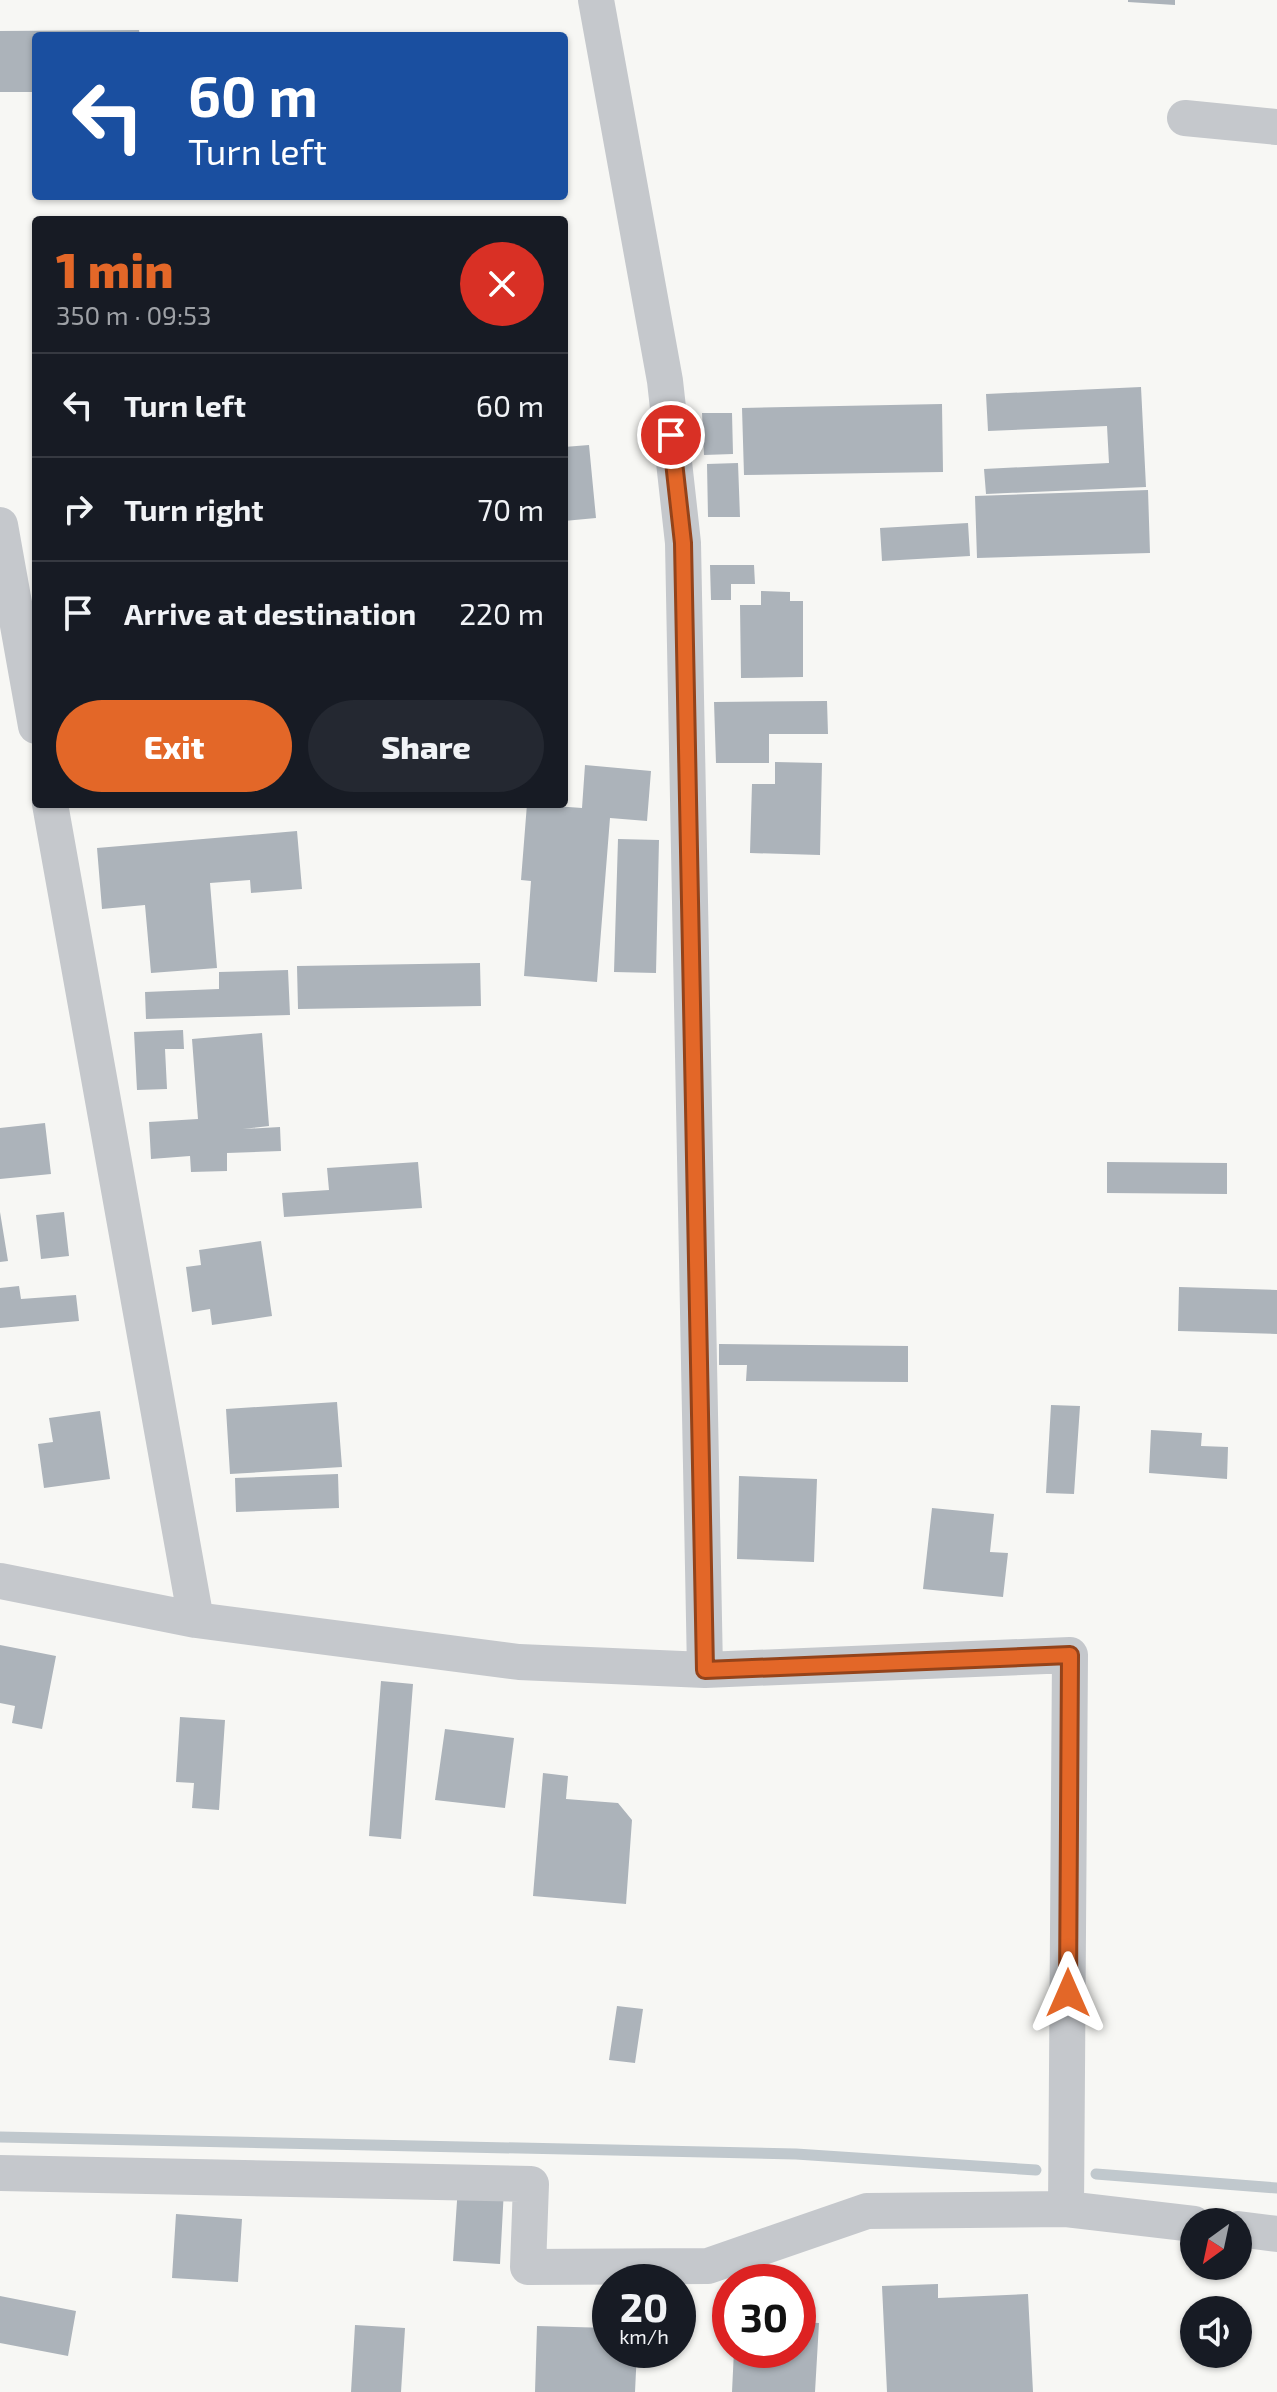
<!DOCTYPE html>
<meta charset="utf-8">
<style>
:root{--surface:#171b24;--page:#242831;--text:#f1f3f6;--muted:#9ea1a6;--line:#363941;--accent:#e36728}
body{margin:0;font-family:"Exo 2",sans-serif;background:var(--page);color:var(--text);height:100vh;display:flex;flex-direction:column;font-size:30px;white-space:nowrap}
*{box-sizing:border-box;margin:0}
p{font-size:26px;color:var(--muted)}
.icon{flex:none;width:44px;height:44px;fill:none;stroke:currentColor;stroke-width:2;stroke-linecap:round;stroke-linejoin:round}
.map{position:relative;flex:1;overflow:hidden}
.side{position:absolute;left:32px;top:216px;width:536px;height:592px;display:flex;flex-direction:column;background:var(--surface);border-radius:8px;box-shadow:0 2px 6px #0004}
.side>*{flex:none}
.top-card{position:absolute;left:32px;top:32px;width:536px;height:168px;border-radius:8px;box-shadow:0 2px 6px #0004;background:#1a4fa0;color:#fff;overflow:hidden}
.needle{width:52px;rotate:213deg}
.tools{position:absolute;left:1180px;top:2208px;display:grid;gap:16px}
.tools a{display:grid;place-items:center;width:72px;height:72px;border-radius:50%;background:var(--surface);box-shadow:0 2px 6px #0004;font-size:40px}
.speed{position:absolute;left:592px;top:2264px;display:flex;gap:16px;font-size:40px;font-weight:700;text-align:center}
.speed>*{display:grid;place-content:center;width:104px;height:104px;border-radius:50%;background:var(--surface);box-shadow:0 2px 6px #0004;line-height:1}
.speed small{font-size:20px;font-weight:400}
.speed .limit{border:12px solid #d22;background:#fff;color:#111}
.pin{position:absolute;display:grid;place-items:center;width:68px;height:68px;color:#fff;margin:-34px;border:4px solid #fff;border-radius:50%;box-shadow:0 2px 8px #0007}
.me{position:absolute;width:88px;margin:-44px;rotate:0deg;stroke-linejoin:round;filter:drop-shadow(0 0 6px #0008)}
.turn{display:flex;align-items:center;gap:28px;height:168px;padding:0 24px;font-size:36px}
.turn .icon{width:104px;height:104px;stroke-width:2.5}
.turn b{display:block;font-size:56px;line-height:68px}
.round{display:grid;place-items:center;flex:none;width:84px;height:84px;border-radius:42px;background:var(--page)}
.summary{display:flex;align-items:center;justify-content:space-between;height:136px;padding:0 24px}
h1{font-size:48px;font-weight:800;line-height:60px;color:var(--accent)}
.cta{display:flex;gap:16px;margin-top:auto;padding:16px 24px}
.cta a{flex:1;height:92px;border-radius:48px;background:var(--accent);color:#fff;font-size:32px;font-weight:800;line-height:92px;text-align:center}
.cta a+a{background:var(--page);color:var(--text)}
ul{padding:0;list-style:none}
li{display:flex;align-items:center;gap:24px;height:104px;padding:0 24px;border-top:2px solid var(--line)}
li div{flex:1}
li b{display:block;font-size:30px}
li em{font-style:normal}
.map>svg:first-child{display:block}
.lines{fill:none;stroke-linecap:round;stroke-linejoin:round}
.stream{stroke:#c0c8cd;stroke-width:11}
.building{fill:#acb3ba}
.street{stroke:#c5c8cc;stroke-width:36}
.route-casing{stroke:#94431a;stroke-width:20}
.route{stroke:#e36728;stroke-width:14}
</style>
<div class="map">
<svg width="1277" height="2392" viewBox="0 0 1277 2392">
<rect width="100%" height="100%" fill="#f7f7f4"/>
<g class="lines">
<path class="stream" d="M0 2137 796 2154 1036 2170
M1096 2174 1277 2188"/>
</g>
<path class="building" d="M1128 0H1175V5L1128 2Z
M139 30 140 36H36V167H32V92H0V31Z
M1141 387 1146 487 986 494 984 469 1109 463 1107 426 988 431 986 394Z
M942 404 943 472 744 475 742 408Z
M702 413H732L733 454 704 455Z
M589 445 596 518 564 521V447Z
M738 463 740 517H708L707 464Z
M1148 490 1150 553 977 558 975 496Z
M968 523 970 556 882 561 880 528Z
M710 565H754L755 584H731V600H711Z
M761 591 790 592V601H803V677L741 678 740 605H761Z
M827 701 828 734H769V763H716L714 702Z
M775 762 822 763 820 855 750 853 752 784H775Z
M585 765 651 771 647 821 610 818 597 982 524 976 531 881 521 880 527 804 582 808Z
M297 831 302 889 251 893 250 880 210 883 217 968 151 973 145 905 102 909 97 848Z
M618 839 659 840 656 973 614 972Z
M480 963 481 1006 298 1009 297 966Z
M288 970 290 1015 146 1019 145 992 219 989V972Z
M183 1030 184 1049H165L167 1089 137 1090 134 1032Z
M262 1033 269 1126 243 1129 280 1127 281 1151 227 1153V1171L191 1172 190 1156 151 1159 149 1122 198 1119 192 1039Z
M45 1123 51 1174 0 1179V1128Z
M418 1162 422 1208 284 1217 282 1193 329 1190 327 1168Z
M1107 1162 1227 1163V1194L1107 1193Z
M0 1212 8 1261 0 1262Z
M64 1212 69 1256 41 1259 36 1215Z
M261 1241 272 1316 212 1325 210 1309 192 1312 186 1267 201 1265 199 1250Z
M19 1286 21 1299 76 1295 79 1321 0 1328V1288Z
M1179 1287 1277 1290V1334L1178 1331Z
M719 1344 908 1346V1382L746 1381 747 1365H719Z
M337 1402 342 1467 230 1474 226 1409Z
M1051 1405 1080 1406 1074 1494 1046 1493Z
M100 1411 110 1479 44 1488 38 1444 53 1442 49 1418Z
M1151 1430 1202 1433 1201 1446 1228 1447 1227 1479 1149 1473Z
M338 1474 339 1508 236 1512 235 1478Z
M739 1476 817 1479 814 1562 737 1559Z
M932 1508 994 1514 990 1552 1008 1553 1003 1597 923 1589Z
M0 1645 56 1656 42 1729 12 1723 15 1706 0 1703Z
M381 1681 413 1684 401 1839 369 1836Z
M180 1717 225 1720 219 1810 192 1808 194 1783 176 1782Z
M445 1729 514 1738 505 1808 435 1800Z
M543 1773 568 1776 566 1799 618 1803 632 1820 626 1904 533 1896Z
M617 2006 643 2009 635 2063 609 2060Z
M458 2186 504 2189 500 2264 453 2261Z
M176 2214 242 2219 238 2282 172 2278Z
M938 2284V2298L1028 2294 1033 2392H887L882 2286Z
M0 2296 76 2311 68 2356 0 2343Z
M798 2322 819 2323 815 2392H732L734 2350H798Z
M355 2325 405 2328 401 2392H351Z
M537 2326 610 2328V2350H637L635 2392H535Z"/>
<g class="lines">
<path class="street" d="M596 0 665 381 683 543 705 1670
M1185 118 1277 127
M0 525 36 726
M50 804 196 1620
M0 1581 196 1620 519 1662 705 1670 1070 1655 1066 2209
M0 2173 531 2184 528 2267 708 2266 867 2211 1066 2209 1194 2224
M1238 2229 1277 2234"/>
</g>
<g class="lines">
<g class="route-casing">
<path id="route" d="M671 435 683 543 705 1670 1070 1655 1068 1993"/>
</g>
<use href="#route" class="route"/>
</g>
</svg>
<div class="tools">
<a><svg class="needle" viewBox="-14 -14 28 28"><path d="M0-13l5 13h-10z" fill="#e53935"/><path d="M0 13l5-13h-10z" fill="#9ea1a6"/></svg></a>
<a><svg class="icon" aria-label="sound" viewBox="0 0 24 24"><path d="M4 9h4l5-4v14l-5-4H4zM17 9q2 3 0 6"/></svg></a>
</div>
<div class="speed"><div>20<small>km/h</small></div><div class="limit">30</div></div>
<div class="pin" style="left:671px;top:435px;background:#d93025"><svg class="icon" aria-label="arrive" viewBox="0 0 24 24"><path d="M6 21V4h12l-3 4 3 4H6"/></svg></div>
<svg class="me" style="left:1068px;top:1993px" viewBox="-20 -20 40 40"><path d="M0-17L14 15 0 8-14 15z" fill="#e36728" stroke="#fff" stroke-width="4"/></svg>
<div class="top-card">
<div class="turn"><svg class="icon" aria-label="left" viewBox="0 0 24 24"><path d="M17 20v-9H6M10 6l-5 5 5 5"/></svg><div><b>60 m</b>Turn left</div></div>
</div>
<section class="side">
<div class="summary"><div><h1>1 min</h1><p>350 m · 09:53</p></div><a class="round" style="background:#d93025;color:#fff"><svg class="icon" aria-label="close" viewBox="0 0 24 24"><path d="M6 6l12 12M18 6L6 18"/></svg></a></div>
<ul>
<li><svg class="icon" aria-label="left" viewBox="0 0 24 24"><path d="M17 20v-9H6M10 6l-5 5 5 5"/></svg><div><b>Turn left</b></div><em>60 m</em></li>
<li><svg class="icon" aria-label="right" viewBox="0 0 24 24"><path d="M7 20v-9h11M14 6l5 5-5 5"/></svg><div><b>Turn right</b></div><em>70 m</em></li>
<li><svg class="icon" aria-label="arrive" viewBox="0 0 24 24"><path d="M6 21V4h12l-3 4 3 4H6"/></svg><div><b>Arrive at destination</b></div><em>220 m</em></li>
</ul>
<div class="cta"><a>Exit</a><a>Share</a></div>
</section>
</div>
